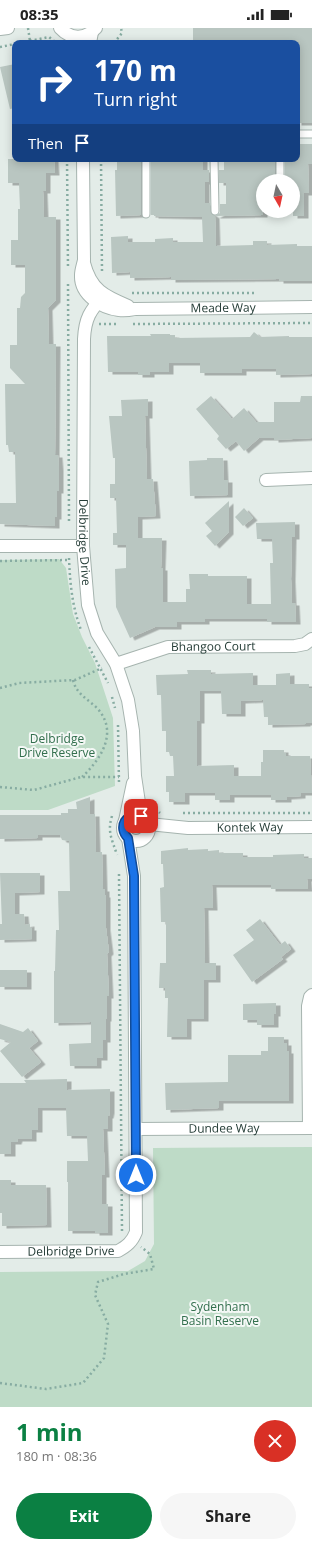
<!DOCTYPE html>
<meta charset="utf-8">
<style>
:root{--surface:#fff;--page:#f6f6f6;--text:#222;--muted:#767676;--accent:#0b8043}
body{margin:0;font-family:"Open Sans",sans-serif;background:var(--page);color:var(--text);height:100vh;display:flex;flex-direction:column;font-size:15px;white-space:nowrap}
*{box-sizing:border-box;margin:0}
p{font-size:13px;color:var(--muted)}
.icon{flex:none;width:22px;height:22px;fill:none;stroke:currentColor;stroke-width:2;stroke-linecap:round;stroke-linejoin:round}
.map{position:relative;height:1379px;overflow:hidden}
.side{display:flex;flex-direction:column;background:var(--surface);flex:1}
.side>*{flex:none}
.hud{position:absolute;left:12px;top:12px;width:288px;height:122px;border-radius:8px;box-shadow:0 2px 10px #0003;background:#1a4fa0;color:#fff;overflow:hidden}
.needle{width:26px;rotate:171deg}
.fabs{position:absolute;left:256px;top:146px;display:grid;gap:8px}
.fabs a{display:grid;place-items:center;width:44px;height:44px;border-radius:50%;background:var(--surface);box-shadow:0 2px 10px #0003;font-size:20px}
.pin{position:absolute;display:grid;place-items:center;width:34px;height:34px;color:#fff;margin:-17px;border-radius:8px;box-shadow:0 2px 6px #0006}
.me{position:absolute;width:44px;margin:-22px;rotate:0deg;stroke-linejoin:round;filter:drop-shadow(0 0 3px #0008)}
.turn{display:flex;align-items:center;gap:14px;height:84px;padding:0 16px;font-size:18px}
.turn .icon{width:52px;height:52px;stroke-width:2.5}
.turn b{display:block;font-size:28px;line-height:34px}
.then{display:flex;align-items:center;height:38px;padding:0 16px;background:#0003;gap:8px;font-size:15px}
.round{display:grid;place-items:center;flex:none;width:42px;height:42px;border-radius:21px;background:var(--page)}
.summary{display:flex;align-items:center;justify-content:space-between;height:68px;padding:0 16px}
h1{font-size:24px;font-weight:700;line-height:30px;color:var(--accent)}
.button{display:flex;gap:8px;margin-top:auto;padding:8px 16px}
.button a{flex:1;height:46px;border-radius:24px;background:var(--accent);color:#fff;font-size:16px;font-weight:700;line-height:46px;text-align:center}
.button a+a{background:var(--page);color:var(--text)}
.status{display:flex;justify-content:space-between;align-items:center;height:28px;padding:0 20px;background:var(--surface);direction:ltr}
.status svg{height:11px;fill:currentColor}
.map>svg:first-child{display:block}
.green{fill:#bedbc7}
.building{fill:#b9c6c1;filter:url(#shadow)}
.lines{fill:none;stroke-linecap:round;stroke-linejoin:round}
.service-casing{stroke:#a6b4af;stroke-width:9}
.minor-casing{stroke:#a6b4af;stroke-width:14}
.tertiary-casing{stroke:#a6b4af;stroke-width:14}
.path{stroke:#87aca2;stroke-width:2.5;stroke-dasharray:2 3;stroke-linecap:butt}
.service{stroke:#fff;stroke-width:7}
.minor{stroke:#fff;stroke-width:12}
.tertiary{stroke:#fff;stroke-width:12}
.route-casing{stroke:#114b97;stroke-width:10}
.route{stroke:#1a73e8;stroke-width:7}
.labels{text-anchor:middle;stroke-width:4;stroke-linejoin:round;paint-order:stroke}
.street-label{font-size:12px;fill:#243c36;stroke:#f4f8f6}
.park-label{font-size:12px;fill:#326f4d;stroke:#f4f8f6}
</style>
<div class="status"><b>08:35</b><svg viewBox="0 0 49 12"><path d="M0 12V9h3v3zM5 12V6h3v6zM10 12V3h3v9zM15 12V0h3v12zM26 1h20v11H26zM47 4h2v5h-2z"/></svg></div>
<div class="map">
<svg width="312" height="1379" viewBox="0 0 312 1379">
<defs>
<filter id="shadow"><feDropShadow dx="4.5" dy="2.5" stdDeviation="0" flood-color="#0004"/></filter>
</defs>
<rect width="100%" height="100%" fill="#e3ece8"/>
<path class="green" d="M59 531 66 540 73 586 82 609 95 635 113 690 115 758 48 782H0V532Z
M312 1119V1379H0V1244L128 1243 145 1233 154 1216 153 1120Z"/>
<path class="building" d="M193 0H312V95H297V15H193Z
M15 36V80L10 81 0 39Z
M297 116H312V136H308L309 165H304V188H293V153H285V131H297Z
M8 131H54L55 145H46V163H43L44 189H56V272L48 280 49 316H56L55 427H58L59 440V463H57V489H55V498L0 496V475H16L15 424H9L8 417H6L5 356H25L10 340V317H17V280H20L21 269 25 265V237H11V212H18V181H20L19 155H8Z
M117 131H141V187L116 188 115 142H117Z
M151 131H203V142H209V154H205V175H210L211 185 215 188 220 185V176H226V155H219V142H224V131H275V153H263V187L215 188 216 218 253 217V213H267V217L297 216V218H312V253H279V251L171 252V249L130 250V244L112 245 111 209 128 208V214H155V211L173 210V214H203L202 189 154 188V187H151Z
M254 304 260 309 289 308V309H312V346L276 347V341H242V345H200V335H169V344H150V347H138V344H108L107 308H151L150 306H170V307H175V310L250 309Z
M211 368 232 391 244 380 256 394H274V374H300L301 368H312V410L274 412V410H259L244 423 236 413 226 421 217 411 219 408 196 381Z
M148 371V388H145L147 451H153L156 488 138 489V510H162L161 540H163V574H186V561H190L189 546H208V548H247V576H271L270 535H273L272 511H257L256 495 295 494V509H292L291 551 292 575H295L296 594H267V591H205V594H177V599H155L130 610 116 579 115 541 126 540V517H113V505H117L116 470H110V456H115V430H113L109 388H122L121 372Z
M207 430H223L224 452H228V467L190 468 189 433 207 432Z
M229 473V504L215 518 206 508 212 503 205 495Z
M244 480 253 490 243 498 235 489Z
M187 642H211V646L253 645V657H276V646L290 645V656H309V660H312V695H306V696L268 697V689H264L263 672 241 673V686H222L221 663H200V693H197V738L234 737V748H261V734H263V722H284V725H286V728H310L312 765H301V768L287 769V772H271V767H230V772H215V765H185V774H169V764H166V748H174L173 728H170L169 724H166V703H162L161 667H157L156 647 188 646Z
M90 769V786H95L96 824H102L103 861H105V867H106V900L109 924 107 926 109 968H107V991H106V1012H103V1030H97V1038H70L69 1016 91 1015V994L54 995V943H55L56 902H59L58 863H70L69 813 62 812 60 807H38V810L0 811V787H61V785H68V781H77L76 774Z
M188 820V822L208 821V823L219 822V825H243V829H273V827L304 826V830H312V851H307L308 861H271V857H212L213 880H204L205 935H216V952H204V991H187V1009H167L168 970H165V960H159L160 935H166V894H161L160 860 164 859 163 836H161V823Z
M0 845H40V864L15 865V886H24L25 897 30 896V900H32V911L0 912V896H2Z
M260 891 280 917 285 913 291 921 281 929 283 931 252 954 233 927 254 912 246 902Z
M0 942H27V959H0Z
M276 975V986H274V997H257V992H243V976Z
M0 996 23 1004 28 1000 38 1013 29 1020 41 1034 22 1049 0 1023 11 1014 0 1011Z
M268 1009H284V1015H287V1023H289V1073H219V1080L166 1082 165 1055 228 1054V1027H261V1023H268Z
M67 1051V1062L110 1061V1083L109 1088H108V1101H103L105 1147H102V1176H108V1205H95V1203H68V1154H67V1133H88L87 1108H67L66 1080H38V1102H32V1111H18L17 1114H11V1126H0V1055H26L24 1052Z
M0 1152H11V1157H46L47 1197 2 1198V1185H0Z"/>
<g class="lines">
<g class="service-casing">
<path id="service" d="M297 106H312
M146 131V186
M214 131 215 183
M280 153V131"/>
</g>
<g class="minor-casing">
<g id="minor">
<path d="M90 15 92 4"/>
<path id="s1" d="M83 131 84 232C83 237 81 242 81 247 80 267 102 280 119 282 124 283 130 282 135 281L312 279"/>
<path d="M84 235C91 262 104 268 128 278"/>
<path id="s2" d="M104 267C90 283 85 290 84 311L83 518 88 577 97 605 116 636 128 672 133 703 135 748 141 788"/>
<path d="M266 452 312 450"/>
<path d="M0 518H83"/>
<path id="s3" d="M116 636 168 619 295 618 305 616 312 611"/>
<circle cx="136" cy="800" r="13"/>
<path d="M125 793 133 755"/>
<path id="s4" d="M149 796 188 800 312 799"/>
<path d="M309 1100 308 978 310 969 312 967"/>
<path id="s5" d="M136 1101 312 1100"/>
<path id="s6" d="M0 1224 118 1223C127 1218 132 1214 136 1204L134 848 128 810"/>
</g>
</g>
<g class="tertiary-casing">
<path id="tertiary" d="M60 0C70 11 85 12 96 0
M0 1 8 0"/>
</g>
<path class="path" d="M28 0 30 13
M20 15 49 9 54 13
M114 15 122 5 121 0
M0 19 15 16
M67 131 68 241
M101 131 102 244
M68 256 69 495
M132 265H255
M99 296H118
M133 296 312 295
M69 530C70 555 72 578 81 602
M0 533 69 532
M89 619 108 655
M73 652C76 666 88 671 97 680 119 704 101 731 82 749
M0 660 19 655 75 652 102 640
M112 669 115 680
M118 697 119 756
M0 759 34 762 81 749H119
M152 777 160 785
M183 785H312
M112 788C107 804 112 811 117 827
M119 846 122 1203
M0 1355 46 1361 83 1355 104 1330 108 1296 95 1267 98 1254 124 1246 154 1241 150 1226 141 1219"/>
<use href="#service" class="service"/>
<use href="#minor" class="minor"/>
<use href="#tertiary" class="tertiary"/>
</g>
<g class="lines">
<g class="route-casing">
<path id="route" d="M136 1147 134 848 128 810C117 799 126 784 141 788"/>
</g>
<use href="#route" class="route"/>
</g>
<g class="labels">
<g class="street-label">
<text dy="4" stroke="none"><textPath href="#s1" startOffset="277">Meade Way</textPath></text>
<text dy="4" stroke="none"><textPath href="#s2" startOffset="253">Delbridge Drive</textPath></text>
<text dy="4" stroke="none"><textPath href="#s3" startOffset="100">Bhangoo Court</textPath></text>
<text dy="4" stroke="none"><textPath href="#s4" startOffset="101">Kontek Way</textPath></text>
<text dy="4" stroke="none"><textPath href="#s5" startOffset="88">Dundee Way</textPath></text>
<text dy="4" stroke="none"><textPath href="#s6" startOffset="71">Delbridge Drive</textPath></text>
</g>
<g class="park-label">
<text x="57" y="715">Delbridge<tspan x="57" dy="14">Drive Reserve</tspan></text>
<text x="220" y="1283">Sydenham<tspan x="220" dy="14">Basin Reserve</tspan></text>
</g>
</g>
</svg>
<div class="fabs">
<a><svg class="needle" viewBox="-14 -14 28 28"><path d="M0-13l5 13h-10z" fill="#e53935"/><path d="M0 13l5-13h-10z" fill="#767676"/></svg></a>
</div>
<div class="pin" style="left:141px;top:788px;background:#d93025"><svg class="icon" aria-label="arrive" viewBox="0 0 24 24"><path d="M6 21V4h12l-3 4 3 4H6"/></svg></div>
<svg class="me" style="left:136px;top:1147px" viewBox="-20 -20 40 40"><circle r="17" fill="#1a73e8" stroke="#fff" stroke-width="3"/><path d="M0-11L8 9 0 5-8 9z" fill="#fff"/></svg>
<div class="hud">
<div class="turn"><svg class="icon" aria-label="right" viewBox="0 0 24 24"><path d="M7 20v-9h11M14 6l5 5-5 5"/></svg><div><b>170 m</b>Turn right</div></div>
<div class="then">Then<svg class="icon" aria-label="arrive" viewBox="0 0 24 24"><path d="M6 21V4h12l-3 4 3 4H6"/></svg></div>
</div>
</div>
<section class="side">
<div class="summary"><div><h1>1 min</h1><p>180 m · 08:36</p></div><a class="round" style="background:#d93025;color:#fff"><svg class="icon" aria-label="close" viewBox="0 0 24 24"><path d="M6 6l12 12M18 6L6 18"/></svg></a></div>
<div class="button"><a>Exit</a><a>Share</a></div>
</section>
